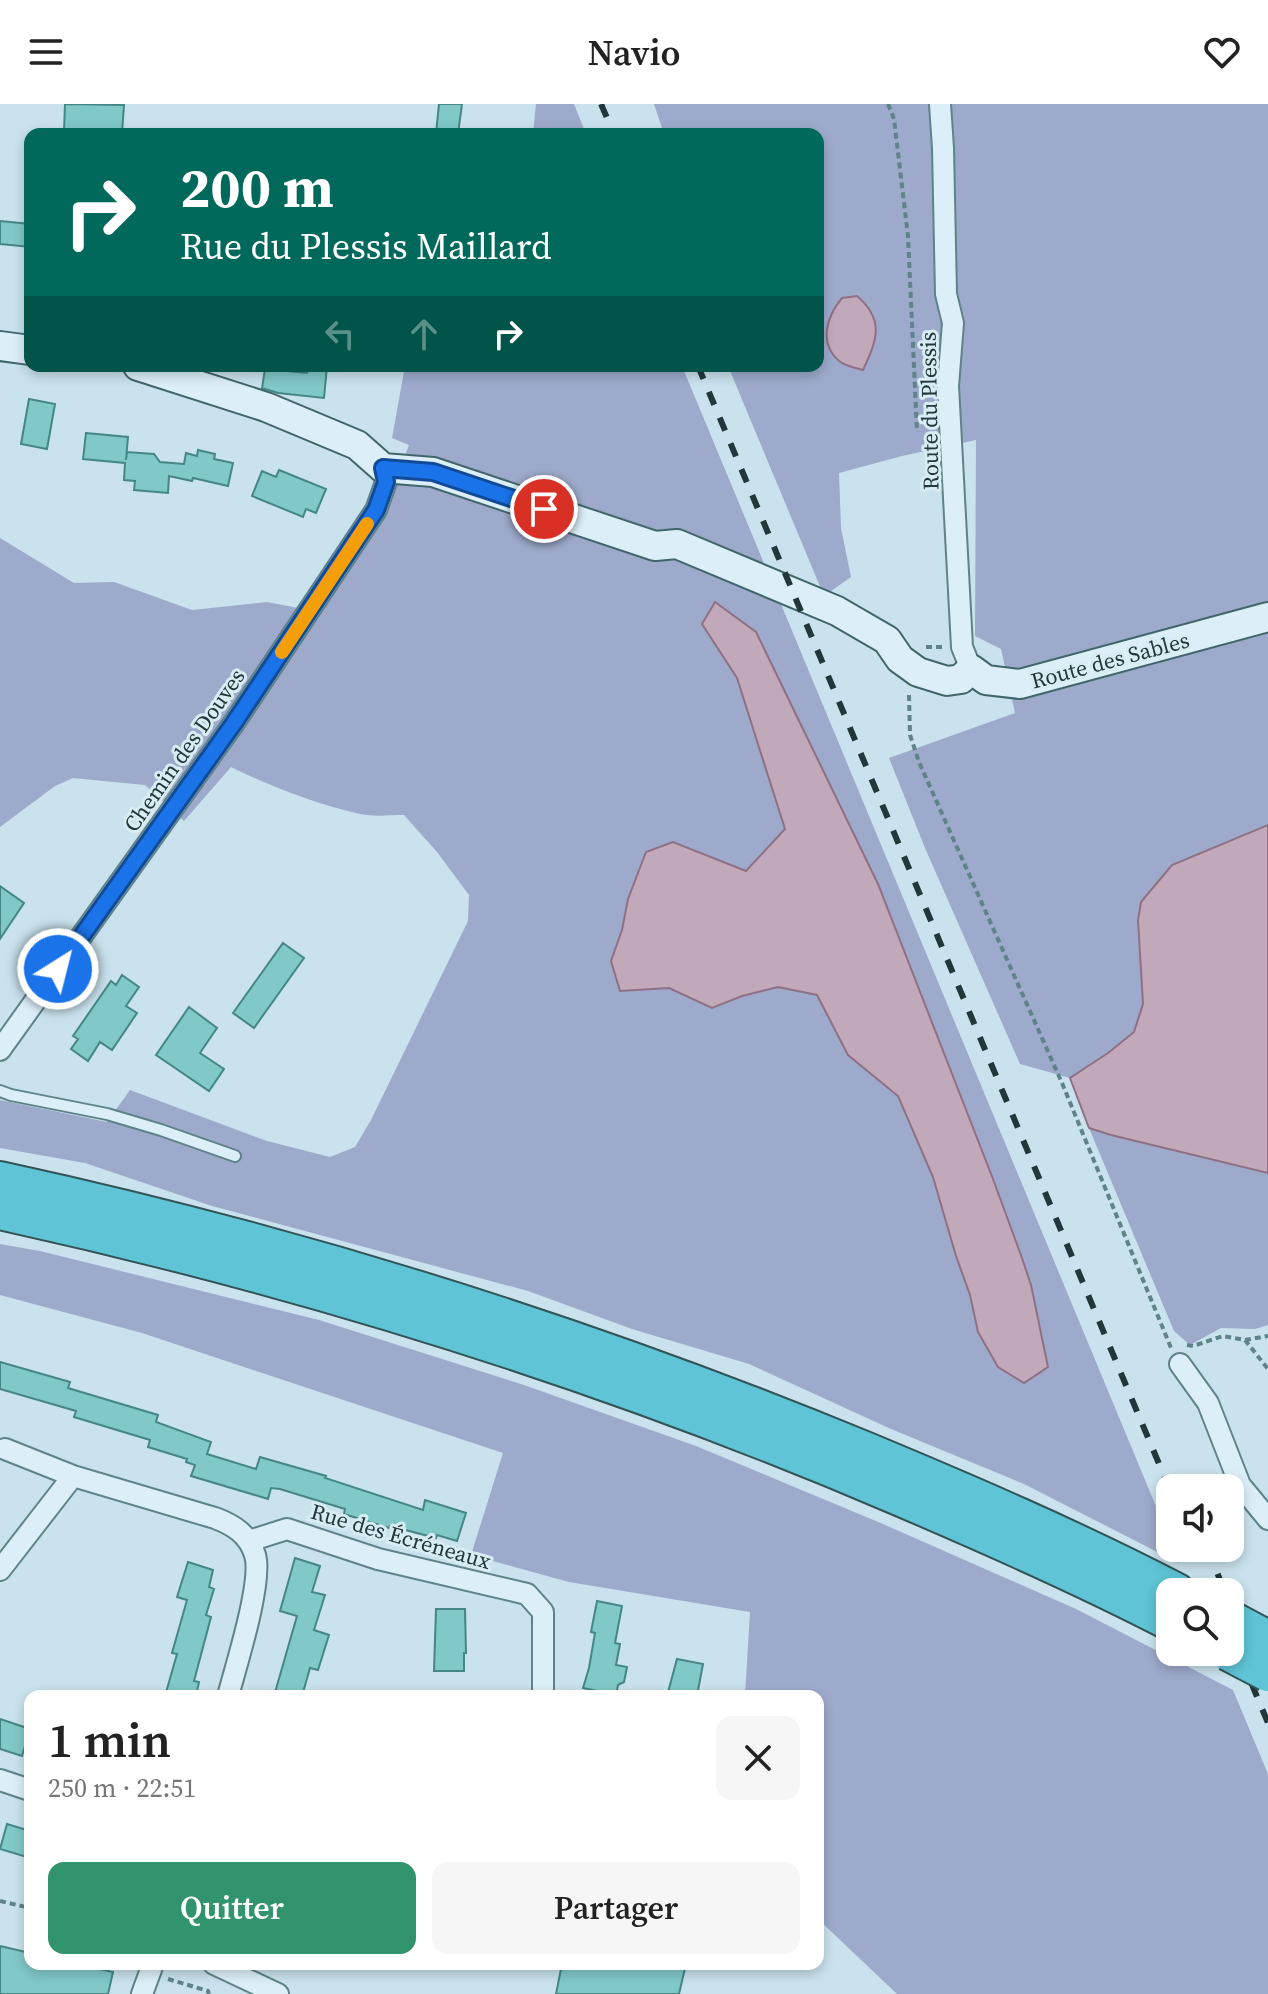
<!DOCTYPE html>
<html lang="fr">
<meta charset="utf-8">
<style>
:root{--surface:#fff;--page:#f6f6f6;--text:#222;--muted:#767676;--accent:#31946c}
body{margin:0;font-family:"Source Serif 4",serif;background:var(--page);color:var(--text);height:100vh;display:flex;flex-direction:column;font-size:30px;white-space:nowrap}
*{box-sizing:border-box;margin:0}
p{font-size:26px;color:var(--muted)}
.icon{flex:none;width:44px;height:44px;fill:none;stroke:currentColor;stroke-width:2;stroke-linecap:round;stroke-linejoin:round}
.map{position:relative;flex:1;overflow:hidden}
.panel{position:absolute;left:24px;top:1586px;width:800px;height:280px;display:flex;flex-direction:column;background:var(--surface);border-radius:16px;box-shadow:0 4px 12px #0003}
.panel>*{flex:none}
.hud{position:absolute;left:24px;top:24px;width:800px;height:244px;border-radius:16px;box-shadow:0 4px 12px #0003;background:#00695c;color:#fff;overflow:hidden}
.fabs{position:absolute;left:1156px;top:1370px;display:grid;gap:16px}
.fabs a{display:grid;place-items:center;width:88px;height:88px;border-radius:16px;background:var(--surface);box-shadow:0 4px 12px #0003;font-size:40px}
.pin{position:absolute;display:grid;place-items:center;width:68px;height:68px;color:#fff;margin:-34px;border:4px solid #fff;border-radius:50%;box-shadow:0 2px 8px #0007}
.me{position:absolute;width:88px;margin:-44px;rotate:36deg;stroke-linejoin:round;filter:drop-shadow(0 0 6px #0008)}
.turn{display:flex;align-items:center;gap:28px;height:168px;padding:0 24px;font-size:36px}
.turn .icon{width:104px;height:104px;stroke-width:2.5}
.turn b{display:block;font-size:56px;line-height:68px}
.lanes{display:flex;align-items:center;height:76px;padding:0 24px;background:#0003;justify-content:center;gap:40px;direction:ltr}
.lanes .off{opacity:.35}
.round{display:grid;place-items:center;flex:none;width:84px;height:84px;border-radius:16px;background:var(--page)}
.overview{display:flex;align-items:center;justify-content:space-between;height:136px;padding:0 24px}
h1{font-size:48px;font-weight:600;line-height:60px}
.primary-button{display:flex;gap:16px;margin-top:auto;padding:16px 24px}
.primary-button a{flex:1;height:92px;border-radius:16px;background:var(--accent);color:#fff;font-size:32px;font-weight:600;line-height:92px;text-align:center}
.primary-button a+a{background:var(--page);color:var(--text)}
header{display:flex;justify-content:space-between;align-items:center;height:104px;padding:0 24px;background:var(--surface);font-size:36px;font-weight:600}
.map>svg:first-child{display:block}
.green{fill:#9daacb;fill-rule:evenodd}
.water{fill:#c1a9ba;stroke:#8f7085;stroke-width:2}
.building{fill:#81c8c9;stroke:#458686;stroke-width:2}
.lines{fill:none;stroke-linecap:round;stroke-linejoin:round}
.lane-casing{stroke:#5e8388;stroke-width:14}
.street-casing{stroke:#5e8388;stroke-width:24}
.secondary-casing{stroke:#41666a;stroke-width:32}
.highway-casing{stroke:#325456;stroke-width:40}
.path{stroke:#5e8388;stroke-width:4;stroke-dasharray:6 4;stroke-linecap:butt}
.lane{stroke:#dceff8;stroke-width:10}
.street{stroke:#dceff8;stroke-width:20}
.secondary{stroke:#dceff8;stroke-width:28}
.highway{stroke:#5fc4d6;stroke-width:36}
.rail{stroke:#213739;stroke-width:6;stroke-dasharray:14 14;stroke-linecap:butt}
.highway-bridge-casing{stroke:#325456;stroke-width:40;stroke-linecap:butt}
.highway-bridge{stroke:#5fc4d6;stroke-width:36}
.route-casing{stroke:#114b97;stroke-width:20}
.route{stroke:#1a73e8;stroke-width:14}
.slow{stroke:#f59e0b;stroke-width:14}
.labels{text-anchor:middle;stroke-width:6;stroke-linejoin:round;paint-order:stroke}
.street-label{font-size:22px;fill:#213739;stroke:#d8ecf4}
</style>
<header><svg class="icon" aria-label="menu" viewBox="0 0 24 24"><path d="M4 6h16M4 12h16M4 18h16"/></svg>Navio<svg class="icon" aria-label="heart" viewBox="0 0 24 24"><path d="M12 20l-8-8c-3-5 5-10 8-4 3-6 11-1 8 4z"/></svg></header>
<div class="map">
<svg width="1268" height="1890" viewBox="0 0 1268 1890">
<rect width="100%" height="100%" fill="#c9e2ed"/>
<path class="green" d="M536 0H574L586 30H533Z
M654 0H1268V721L1172 761 1141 798 1138 816 1143 900 1134 928 1108 949 1070 974 1020 960 925 744 889 654 1015 609 1001 545 975 532 976 336 902 352 839 369 841 424 851 473 824 492 728 262H818V30H664Z
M405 262H682L1170 1436V1444H1173L1179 1459 1024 1380 891 1325 749 1260 632 1225 528 1187 212 1102 85 1059 0 1044V996L107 1018 130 986 267 1037 330 1053 355 1043 371 1016 468 817 469 791 437 748 404 711C390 711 374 713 360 710 316 700 272 683 231 663L184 717 145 681 73 674 55 682 0 723V434L74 479 114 478 192 506 267 498 319 508 386 403 409 341 392 334ZM702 521 878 780 993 1075 1031 1181 978 1228 970 1191 956 1152 933 1073 898 992 848 951 817 891 778 883 742 892 712 904 611 857 622 826 703 749 747 768 785 725 737 574Z
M1089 1024 1111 1031 1268 1069V1221L1255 1225 1221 1224 1190 1241 1174 1227Z
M0 1140 40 1147 319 1216 524 1281 696 1342 883 1420 1076 1505 1233 1586 1268 1670V1890H897L818 1815V1592H745L750 1508 569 1478 471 1451 503 1349 142 1229 0 1191Z"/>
<path class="water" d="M857 192C885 216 877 236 863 266 855 264 845 262 839 257 818 239 827 212 842 194Z
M715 498 756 528 878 780 993 1075 1022 1154 1031 1181 1048 1263 1024 1279 998 1263 978 1228 970 1191 956 1152 933 1073 898 992 848 951 817 891 778 883 742 892 712 904 669 884 620 887 611 857 622 826 628 795 646 748 673 738 746 767 785 725 737 574 702 520Z
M1268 721V1069L1111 1031 1089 1024 1070 974 1108 949 1134 928 1143 900 1138 816 1141 798 1172 761Z"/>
<path class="building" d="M65 0 124 1 122 30 64 27Z
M439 0H462L458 30H436Z
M0 117 30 120V143L0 140Z
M308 262H327L324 294 278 289 262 284 265 265 307 269Z
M29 295 55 300 47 345 21 340Z
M86 329 128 333 126 356 127 348 154 350 160 358 184 360 186 349 197 352 198 346 215 350 214 355 233 359 228 382 193 374 192 377 169 372 168 389 134 386 135 377 124 376 125 359 83 355Z
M279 366 326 385 316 409 306 405 303 413 252 392 262 367 276 373Z
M0 782 24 799 0 835Z
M283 839 304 854 254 924 233 909Z
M122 871 139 883 126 902 137 909 112 946 100 938 88 957 71 945 78 935 73 932 111 877 116 881Z
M189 903 217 924 200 949 224 965 209 987 156 951Z
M0 1258 70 1278 68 1284 158 1311 156 1318 211 1338 207 1350 256 1365 260 1353 326 1372 325 1374 423 1406 425 1396 466 1409 457 1437 437 1431 436 1434 390 1422 389 1424 344 1410 345 1405 280 1385 271 1384 268 1395 191 1372 195 1361 186 1358 187 1355 148 1343 150 1336 74 1313 76 1307 0 1285Z
M295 1454 320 1462 312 1488 325 1491 314 1526 329 1531 318 1566 310 1564 302 1592H274L297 1512 280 1507Z
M188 1458 213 1466 209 1483 214 1485 206 1511 211 1513 194 1577 199 1578 196 1592H165L177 1550 172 1549 187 1496 177 1493Z
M597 1497 622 1502 615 1539 620 1540 616 1561 627 1563 624 1578 618 1581 616 1591 583 1584 589 1564 595 1529 591 1528Z
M436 1505H465L466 1549H464V1567H434Z
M677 1555 703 1560 697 1592H667Z
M0 1615 30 1625 22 1652 0 1645Z
M7 1720 30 1727V1754L0 1745Z
M0 1842 30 1849V1860H77L113 1868 108 1890H0Z
M562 1860H686L679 1890H556Z"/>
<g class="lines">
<g class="lane-casing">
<path id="lane" d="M0 987 11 991 107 1010 161 1026 235 1052"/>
</g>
<g class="street-casing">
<path id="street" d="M940 0 943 44 946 190 953 219 948 282 962 543 971 565
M0 946 234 619 376 406 386 378 383 364
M1180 1260 1208 1299 1240 1381 1268 1415
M5 1345 73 1372 215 1414C234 1421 249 1431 255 1451 263 1477 236 1562 228 1592
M249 1437 287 1425 378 1455 527 1490 543 1508V1592
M0 1466 73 1372
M0 1676 30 1686
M214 1860 278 1890
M142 1890 153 1860"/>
</g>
<g class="secondary-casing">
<path id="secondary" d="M0 242 30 246
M138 262 266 303 357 341 383 364 433 368 655 442 677 440 837 507 887 536 900 555 918 568 947 577 961 575 971 565 986 576 1020 580 1268 513"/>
</g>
<g class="highway-casing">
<path id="highway" d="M0 1076C295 1140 583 1230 862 1345 968 1389 1075 1435 1177 1488
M0 1107C305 1174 604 1267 892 1390 986 1430 1079 1471 1170 1518"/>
</g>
<path class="path" d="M888 0 894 15 908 132 917 328
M926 543H945
M909 591 910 631 919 658 1062 979 1171 1244
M1245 1236 1268 1265
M1187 1241 1193 1242 1223 1232 1245 1236 1268 1232
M0 1797 30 1804
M168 1875 208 1887 209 1890"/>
<use href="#lane" class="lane"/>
<use href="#street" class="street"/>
<use href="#secondary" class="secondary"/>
<use href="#highway" class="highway"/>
<path class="rail" d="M601 0 614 30
M698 262 1170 1386
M1207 1444 1225 1488
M1230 1499 1247 1539
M1230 1528 1268 1619"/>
<g class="highway-bridge-casing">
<path id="highway-bridge" d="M1230 1515 1268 1535
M1228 1548 1268 1569"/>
</g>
<use href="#highway-bridge" class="highway-bridge"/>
</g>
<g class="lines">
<g class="route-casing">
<path id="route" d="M58 865 234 619 376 406 386 378 383 364 433 368 544 405"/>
</g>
<use href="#route" class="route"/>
<path class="slow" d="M282 548 367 420"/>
</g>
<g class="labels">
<g class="street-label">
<text transform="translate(929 307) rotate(-91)" y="8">Route du Plessis</text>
<text transform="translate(1110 556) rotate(-15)" y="8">Route des Sables</text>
<text transform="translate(184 646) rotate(-55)" y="8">Chemin des Douves</text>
<text transform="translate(401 1432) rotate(16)" y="8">Rue des Écréneaux</text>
</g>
</g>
</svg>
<div class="fabs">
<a><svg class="icon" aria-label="sound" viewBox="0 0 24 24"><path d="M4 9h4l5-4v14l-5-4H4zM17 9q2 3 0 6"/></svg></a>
<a><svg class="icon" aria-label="search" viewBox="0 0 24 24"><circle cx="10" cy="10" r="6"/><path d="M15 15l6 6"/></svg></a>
</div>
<div class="pin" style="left:544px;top:405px;background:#d93025"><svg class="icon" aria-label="arrive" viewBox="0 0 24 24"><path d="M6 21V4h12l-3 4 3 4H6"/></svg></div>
<svg class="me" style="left:58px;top:865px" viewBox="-20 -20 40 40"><circle r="17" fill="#1a73e8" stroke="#fff" stroke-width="3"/><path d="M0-11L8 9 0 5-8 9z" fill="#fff"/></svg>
<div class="hud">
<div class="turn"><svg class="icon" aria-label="right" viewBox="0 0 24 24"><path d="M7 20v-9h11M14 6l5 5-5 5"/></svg><div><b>200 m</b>Rue du Plessis Maillard</div></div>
<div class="lanes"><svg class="icon off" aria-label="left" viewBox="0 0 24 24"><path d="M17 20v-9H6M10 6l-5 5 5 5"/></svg><svg class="icon off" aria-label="ahead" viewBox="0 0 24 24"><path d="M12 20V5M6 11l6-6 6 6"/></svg><svg class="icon" aria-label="right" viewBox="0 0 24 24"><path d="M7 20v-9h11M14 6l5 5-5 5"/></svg></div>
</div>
<section class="panel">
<div class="overview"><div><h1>1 min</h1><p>250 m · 22:51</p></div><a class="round"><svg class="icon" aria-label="close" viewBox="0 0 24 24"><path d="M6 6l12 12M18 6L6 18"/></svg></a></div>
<div class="primary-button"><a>Quitter</a><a>Partager</a></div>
</section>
</div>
